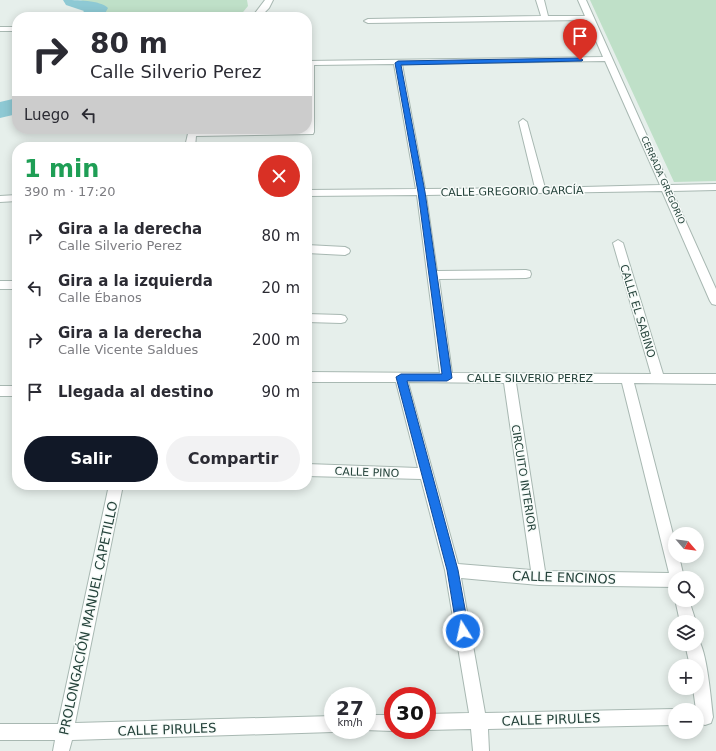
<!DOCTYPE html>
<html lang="es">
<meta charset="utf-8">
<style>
:root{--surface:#fff;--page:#f2f2f3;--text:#2b2b33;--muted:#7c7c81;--accent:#111827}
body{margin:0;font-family:"DejaVu Sans",sans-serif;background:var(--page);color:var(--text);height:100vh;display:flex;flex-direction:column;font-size:15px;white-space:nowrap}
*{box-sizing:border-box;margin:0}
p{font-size:13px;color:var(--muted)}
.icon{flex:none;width:22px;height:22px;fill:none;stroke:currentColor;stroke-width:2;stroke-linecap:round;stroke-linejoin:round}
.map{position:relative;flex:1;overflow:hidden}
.side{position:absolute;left:12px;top:142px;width:300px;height:348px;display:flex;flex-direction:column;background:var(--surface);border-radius:16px;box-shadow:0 2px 10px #0003}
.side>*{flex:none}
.hud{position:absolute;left:12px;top:12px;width:300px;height:122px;border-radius:16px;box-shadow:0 2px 10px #0003;background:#fff;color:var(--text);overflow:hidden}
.needle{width:26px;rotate:118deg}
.tools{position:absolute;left:668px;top:527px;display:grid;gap:8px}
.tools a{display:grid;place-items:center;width:36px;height:36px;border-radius:50%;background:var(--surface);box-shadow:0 2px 10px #0003;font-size:20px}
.speed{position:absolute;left:324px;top:687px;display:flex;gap:8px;font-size:20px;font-weight:700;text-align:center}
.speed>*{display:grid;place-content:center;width:52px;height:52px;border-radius:50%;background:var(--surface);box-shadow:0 2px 10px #0003;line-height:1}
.speed small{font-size:10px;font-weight:400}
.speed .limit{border:6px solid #d22;background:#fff;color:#111}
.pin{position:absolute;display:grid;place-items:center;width:34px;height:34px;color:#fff;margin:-41px -17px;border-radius:50% 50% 50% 0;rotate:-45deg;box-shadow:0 0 4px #0007}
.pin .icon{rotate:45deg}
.me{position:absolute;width:44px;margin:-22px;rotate:350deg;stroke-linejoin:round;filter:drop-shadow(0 0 3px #0008)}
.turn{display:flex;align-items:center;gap:14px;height:84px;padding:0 12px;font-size:18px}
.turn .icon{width:52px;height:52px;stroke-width:2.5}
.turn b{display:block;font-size:28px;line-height:34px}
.then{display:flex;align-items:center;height:38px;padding:0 12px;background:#0003;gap:8px;font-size:15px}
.round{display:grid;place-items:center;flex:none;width:42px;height:42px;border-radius:21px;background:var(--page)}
.headline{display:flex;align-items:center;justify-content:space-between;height:68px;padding:0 12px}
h1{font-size:24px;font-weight:700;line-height:30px;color:#1e9e55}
.button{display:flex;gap:8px;margin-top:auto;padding:8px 12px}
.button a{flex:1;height:46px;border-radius:24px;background:var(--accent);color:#fff;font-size:16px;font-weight:700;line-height:46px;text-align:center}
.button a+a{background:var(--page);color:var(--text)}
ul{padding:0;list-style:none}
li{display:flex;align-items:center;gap:12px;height:52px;padding:0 12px}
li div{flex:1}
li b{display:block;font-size:15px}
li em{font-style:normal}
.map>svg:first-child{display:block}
.green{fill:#bfe0c8}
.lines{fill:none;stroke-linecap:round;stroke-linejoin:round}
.river{fill:#8ec9d4;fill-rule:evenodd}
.minor-casing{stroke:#a8b8b2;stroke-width:2}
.minor{fill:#fff;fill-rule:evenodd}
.route{fill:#1a73e8;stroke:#114b97}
.labels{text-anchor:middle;stroke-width:3;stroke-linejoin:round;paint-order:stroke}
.far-street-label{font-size:9px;fill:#24423a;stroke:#f7fbf9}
.street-label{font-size:11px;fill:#24423a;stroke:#f7fbf9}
.near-street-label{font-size:13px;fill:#24423a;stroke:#f7fbf9}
</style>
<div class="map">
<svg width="716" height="751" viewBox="0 0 716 751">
<rect width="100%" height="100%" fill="#e6efeb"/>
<path class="green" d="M80 0H247L248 6 239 17H93L99 7Z
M590 0H716V181L674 182Z"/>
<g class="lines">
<path class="river" d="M63 0C77 0 100 0 108 8L103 17H79L84 11 66 5Z
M17 98V114L0 118V102Z"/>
<g class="minor-casing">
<path id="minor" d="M265 0H273L269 8 260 17H252Z
M536 0H544L548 16H585L578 0H586L669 185 716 184V190L672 191 716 289V305L712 304 710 301 662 191 426 195 437 271 526 270 530 271 531 274 530 277 526 278 439 279 452 373 651 374 613 243 618 240 623 243 663 374H716V384L634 383 675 542V556H679L684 578H675V587L539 585 461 578 485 713 675 709 678 710H675V725L488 729 489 751H473L471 729 427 730V714L469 713 445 570 421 479 307 476V464L418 468 396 382H307V372L440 373 417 195 307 196V190L416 189 394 64 314 65V132L313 134 196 136 195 147H185L189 129H197V130L307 129V61L603 57 587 20 368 23 364 21 368 19 541 16ZM605 61 660 185 545 188 527 122 523 119 519 122 535 188 425 189 402 64ZM408 382 504 383 531 570 458 564ZM516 383H622L669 573 545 571Z
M0 27H17V31H0Z
M17 195V201L0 202V196Z
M307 245 345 247 349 249 350 251 349 253 345 255 307 253Z
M0 281H17V289H0Z
M307 314 341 315 345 316 347 319 345 322 341 323 307 322Z
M0 386H17V396H0Z
M109 485H123L75 723 333 716V730H338L333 732 72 740 69 751H53L55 740H0V724H58Z
M675 599 689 600 696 622H680Z
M697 638C707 648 711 701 713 717L711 723 705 725 699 723 697 717 693 688H697V666H690L685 644H697Z
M367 715H393V730H396L393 731 364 730H367Z"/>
</g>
<use href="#minor" class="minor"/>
</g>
<path class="route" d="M580 58 583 60 582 61 401 65 425 192 452 378 447 381H407L458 570 469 631 467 635 463 636 459 635 457 631 447 570 396 377 401 374H442L418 192 395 63 398 61Z"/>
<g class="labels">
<g class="far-street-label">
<text transform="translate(663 180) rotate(66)" y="3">CERRADA GREGORIO</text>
</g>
<g class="street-label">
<text transform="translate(512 191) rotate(-1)" y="4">CALLE GREGORIO GARCÍA</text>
<text transform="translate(638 311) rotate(73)" y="4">CALLE EL SABINO</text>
<text x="530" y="382">CALLE SILVERIO PEREZ</text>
<text transform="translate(367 472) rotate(2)" y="4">CALLE PINO</text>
<text transform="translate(524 478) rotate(81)" y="4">CIRCUITO INTERIOR</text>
</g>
<g class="near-street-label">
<text transform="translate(564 577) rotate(2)" y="5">CALLE ENCINOS</text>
<text transform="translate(88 618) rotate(-78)" y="5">PROLONGACIÓN MANUEL CAPETILLO</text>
<text transform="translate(551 719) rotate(-2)" y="5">CALLE PIRULES</text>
<text transform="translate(167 729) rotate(-2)" y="5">CALLE PIRULES</text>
</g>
</g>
</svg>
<div class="tools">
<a><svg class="needle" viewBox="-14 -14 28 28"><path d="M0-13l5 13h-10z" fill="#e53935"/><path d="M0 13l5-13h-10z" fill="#7c7c81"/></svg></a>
<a><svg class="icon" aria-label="search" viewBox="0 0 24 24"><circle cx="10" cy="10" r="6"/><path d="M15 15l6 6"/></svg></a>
<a><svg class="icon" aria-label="layers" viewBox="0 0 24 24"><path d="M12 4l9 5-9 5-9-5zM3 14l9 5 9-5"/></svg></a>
<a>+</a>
<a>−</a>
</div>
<div class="speed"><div>27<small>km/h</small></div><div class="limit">30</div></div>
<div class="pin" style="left:580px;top:60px;background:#d93025"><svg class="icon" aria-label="arrive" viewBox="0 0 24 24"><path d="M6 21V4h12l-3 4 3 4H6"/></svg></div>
<svg class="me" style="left:463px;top:631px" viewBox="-20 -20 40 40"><circle r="17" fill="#1a73e8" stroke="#fff" stroke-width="3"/><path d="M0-11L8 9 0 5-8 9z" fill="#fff"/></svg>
<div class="hud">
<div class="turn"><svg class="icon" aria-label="right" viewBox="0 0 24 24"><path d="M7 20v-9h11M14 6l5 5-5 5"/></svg><div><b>80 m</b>Calle Silverio Perez</div></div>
<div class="then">Luego<svg class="icon" aria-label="left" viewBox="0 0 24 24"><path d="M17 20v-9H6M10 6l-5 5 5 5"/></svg></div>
</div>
<section class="side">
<div class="headline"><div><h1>1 min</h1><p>390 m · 17:20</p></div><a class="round" style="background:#d93025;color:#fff"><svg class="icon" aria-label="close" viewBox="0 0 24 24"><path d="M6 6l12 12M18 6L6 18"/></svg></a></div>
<ul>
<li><svg class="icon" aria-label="right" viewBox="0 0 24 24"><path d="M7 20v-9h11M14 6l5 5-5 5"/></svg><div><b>Gira a la derecha</b><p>Calle Silverio Perez</p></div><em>80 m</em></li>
<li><svg class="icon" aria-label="left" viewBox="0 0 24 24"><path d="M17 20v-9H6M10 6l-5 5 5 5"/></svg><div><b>Gira a la izquierda</b><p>Calle Ébanos</p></div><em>20 m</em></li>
<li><svg class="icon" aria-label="right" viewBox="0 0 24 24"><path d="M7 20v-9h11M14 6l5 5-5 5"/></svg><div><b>Gira a la derecha</b><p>Calle Vicente Saldues</p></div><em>200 m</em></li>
<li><svg class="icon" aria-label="arrive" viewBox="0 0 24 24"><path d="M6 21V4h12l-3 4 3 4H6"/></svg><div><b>Llegada al destino</b></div><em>90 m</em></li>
</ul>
<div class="button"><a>Salir</a><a>Compartir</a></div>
</section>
</div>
